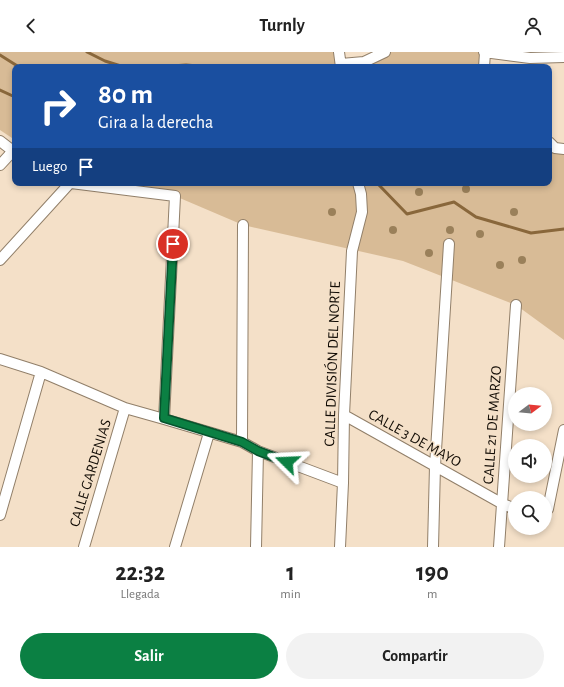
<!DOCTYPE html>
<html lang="es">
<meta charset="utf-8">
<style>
:root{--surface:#fff;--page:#f2f2f2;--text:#222;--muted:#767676;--accent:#0b8043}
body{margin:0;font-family:"Alegreya Sans",sans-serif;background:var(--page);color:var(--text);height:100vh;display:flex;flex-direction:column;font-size:15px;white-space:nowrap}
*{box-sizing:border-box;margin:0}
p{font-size:13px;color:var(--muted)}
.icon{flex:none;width:22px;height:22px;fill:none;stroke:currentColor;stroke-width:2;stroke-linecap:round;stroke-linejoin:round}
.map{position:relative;height:495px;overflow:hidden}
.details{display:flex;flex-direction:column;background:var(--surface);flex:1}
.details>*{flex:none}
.guide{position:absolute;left:12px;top:12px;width:540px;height:122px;border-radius:8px;box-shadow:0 2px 6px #0003;background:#1a4fa0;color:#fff;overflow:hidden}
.needle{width:26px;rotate:74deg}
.fabs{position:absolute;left:508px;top:335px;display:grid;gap:8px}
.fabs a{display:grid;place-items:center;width:44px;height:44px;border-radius:50%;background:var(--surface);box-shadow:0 2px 6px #0003;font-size:20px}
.pin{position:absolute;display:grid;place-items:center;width:34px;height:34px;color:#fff;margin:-17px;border:2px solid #fff;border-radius:50%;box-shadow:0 1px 4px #0007}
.me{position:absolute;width:44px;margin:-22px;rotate:291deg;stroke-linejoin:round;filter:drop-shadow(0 0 3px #0008)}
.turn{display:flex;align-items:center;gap:14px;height:84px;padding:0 20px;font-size:18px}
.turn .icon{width:52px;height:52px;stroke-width:2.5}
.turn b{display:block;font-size:28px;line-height:34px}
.then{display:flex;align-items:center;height:38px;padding:0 20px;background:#0003;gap:8px;font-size:15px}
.eta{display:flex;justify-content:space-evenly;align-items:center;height:68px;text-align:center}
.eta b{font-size:24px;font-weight:700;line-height:28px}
.cta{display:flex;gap:8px;margin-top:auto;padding:8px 20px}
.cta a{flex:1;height:46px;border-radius:24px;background:var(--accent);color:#fff;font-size:16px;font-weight:700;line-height:46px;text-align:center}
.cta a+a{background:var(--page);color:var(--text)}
header{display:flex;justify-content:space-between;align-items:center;height:52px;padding:0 20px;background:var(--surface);font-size:18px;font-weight:700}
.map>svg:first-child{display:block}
.green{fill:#d8bb96}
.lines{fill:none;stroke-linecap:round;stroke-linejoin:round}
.stream{stroke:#89673b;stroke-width:3}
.minor-casing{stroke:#917f69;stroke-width:12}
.minor{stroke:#fff;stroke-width:10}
.tree{fill:#9a805a}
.route-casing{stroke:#07532c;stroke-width:10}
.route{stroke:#0b8043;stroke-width:7}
.labels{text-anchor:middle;stroke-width:3;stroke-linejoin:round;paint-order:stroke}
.street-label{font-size:15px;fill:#110b04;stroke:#f4e0c8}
</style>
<header><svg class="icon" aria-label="back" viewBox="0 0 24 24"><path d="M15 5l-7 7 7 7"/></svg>Turnly<svg class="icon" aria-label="person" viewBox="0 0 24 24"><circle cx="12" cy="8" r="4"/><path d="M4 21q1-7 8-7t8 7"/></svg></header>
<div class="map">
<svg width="564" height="495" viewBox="0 0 564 495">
<rect width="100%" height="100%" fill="#f4e0c8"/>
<path class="green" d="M0 0H339L341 12 385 0H484V15H15V88L0 78Z
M549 90 564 97V288L516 253 403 209 243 173 175 144 134 131H549Z"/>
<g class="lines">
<path class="stream" d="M87 0 105 9 124 15
M0 3 19 15
M158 15 186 13 210 15
M0 38 15 45
M377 131 407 162 454 150 476 165 531 181 564 177"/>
<g class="minor-casing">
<path id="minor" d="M339 0 341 15
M484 0 530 6 564 5
M341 12 364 10 385 0
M484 15 485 1
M0 89 13 99 0 113
M549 90 555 96 564 97
M71 131 175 144 164 367
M0 208 70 131
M0 307 41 320 125 356 164 367 242 390 258 399 343 431
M344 363 501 451 515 457
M242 390 243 173
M545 461 548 457 564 378
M0 463 41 320
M84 495 125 356
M175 495 209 381
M256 495 258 399
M340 495 343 431 344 363 352 199 362 160 361 142 358 131
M433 495 435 414 449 192
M499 495 516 253"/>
</g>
<use href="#minor" class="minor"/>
</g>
<g class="tree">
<circle cx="466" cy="137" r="4"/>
<circle cx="419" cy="140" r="4"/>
<circle cx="332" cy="160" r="4"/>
<circle cx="514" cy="160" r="4"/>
<circle cx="393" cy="178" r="4"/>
<circle cx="450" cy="178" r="4"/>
<circle cx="480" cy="182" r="4"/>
<circle cx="429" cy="201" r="4"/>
<circle cx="522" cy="208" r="4"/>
<circle cx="500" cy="213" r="4"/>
</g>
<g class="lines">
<g class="route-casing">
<path id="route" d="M173 192 164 366 242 390 258 399 287 410"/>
</g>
<use href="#route" class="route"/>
</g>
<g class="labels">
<g class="street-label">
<text transform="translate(332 312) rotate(-88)" y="5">CALLE DIVISIÓN DEL NORTE</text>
<text transform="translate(492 373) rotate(-86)" y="5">CALLE 21 DE MARZO</text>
<text transform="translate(415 386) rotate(29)" y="5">CALLE 3 DE MAYO</text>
<text transform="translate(90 421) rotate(-73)" y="5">CALLE GARDENIAS</text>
</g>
</g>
</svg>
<div class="fabs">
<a><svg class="needle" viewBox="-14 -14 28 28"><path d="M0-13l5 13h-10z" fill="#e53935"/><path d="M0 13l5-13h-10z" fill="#767676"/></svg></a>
<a><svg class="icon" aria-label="sound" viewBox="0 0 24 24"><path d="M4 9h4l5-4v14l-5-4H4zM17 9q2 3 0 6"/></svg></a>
<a><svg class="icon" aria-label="search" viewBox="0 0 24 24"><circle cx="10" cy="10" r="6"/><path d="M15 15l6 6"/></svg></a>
</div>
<div class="pin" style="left:173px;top:192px;background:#d93025"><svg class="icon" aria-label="arrive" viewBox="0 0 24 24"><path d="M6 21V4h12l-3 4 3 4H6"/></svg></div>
<svg class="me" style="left:287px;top:410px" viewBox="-20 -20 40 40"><path d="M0-17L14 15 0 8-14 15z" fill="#0b8043" stroke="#fff" stroke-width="4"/></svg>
<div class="guide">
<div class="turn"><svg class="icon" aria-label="right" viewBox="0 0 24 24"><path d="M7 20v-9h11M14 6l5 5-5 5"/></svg><div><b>80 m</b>Gira a la derecha</div></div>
<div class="then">Luego<svg class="icon" aria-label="arrive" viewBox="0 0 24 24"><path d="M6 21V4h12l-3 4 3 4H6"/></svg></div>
</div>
</div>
<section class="details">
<div class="eta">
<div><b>22:32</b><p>Llegada</p></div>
<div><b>1</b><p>min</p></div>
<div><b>190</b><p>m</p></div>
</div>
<div class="cta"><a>Salir</a><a>Compartir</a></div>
</section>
